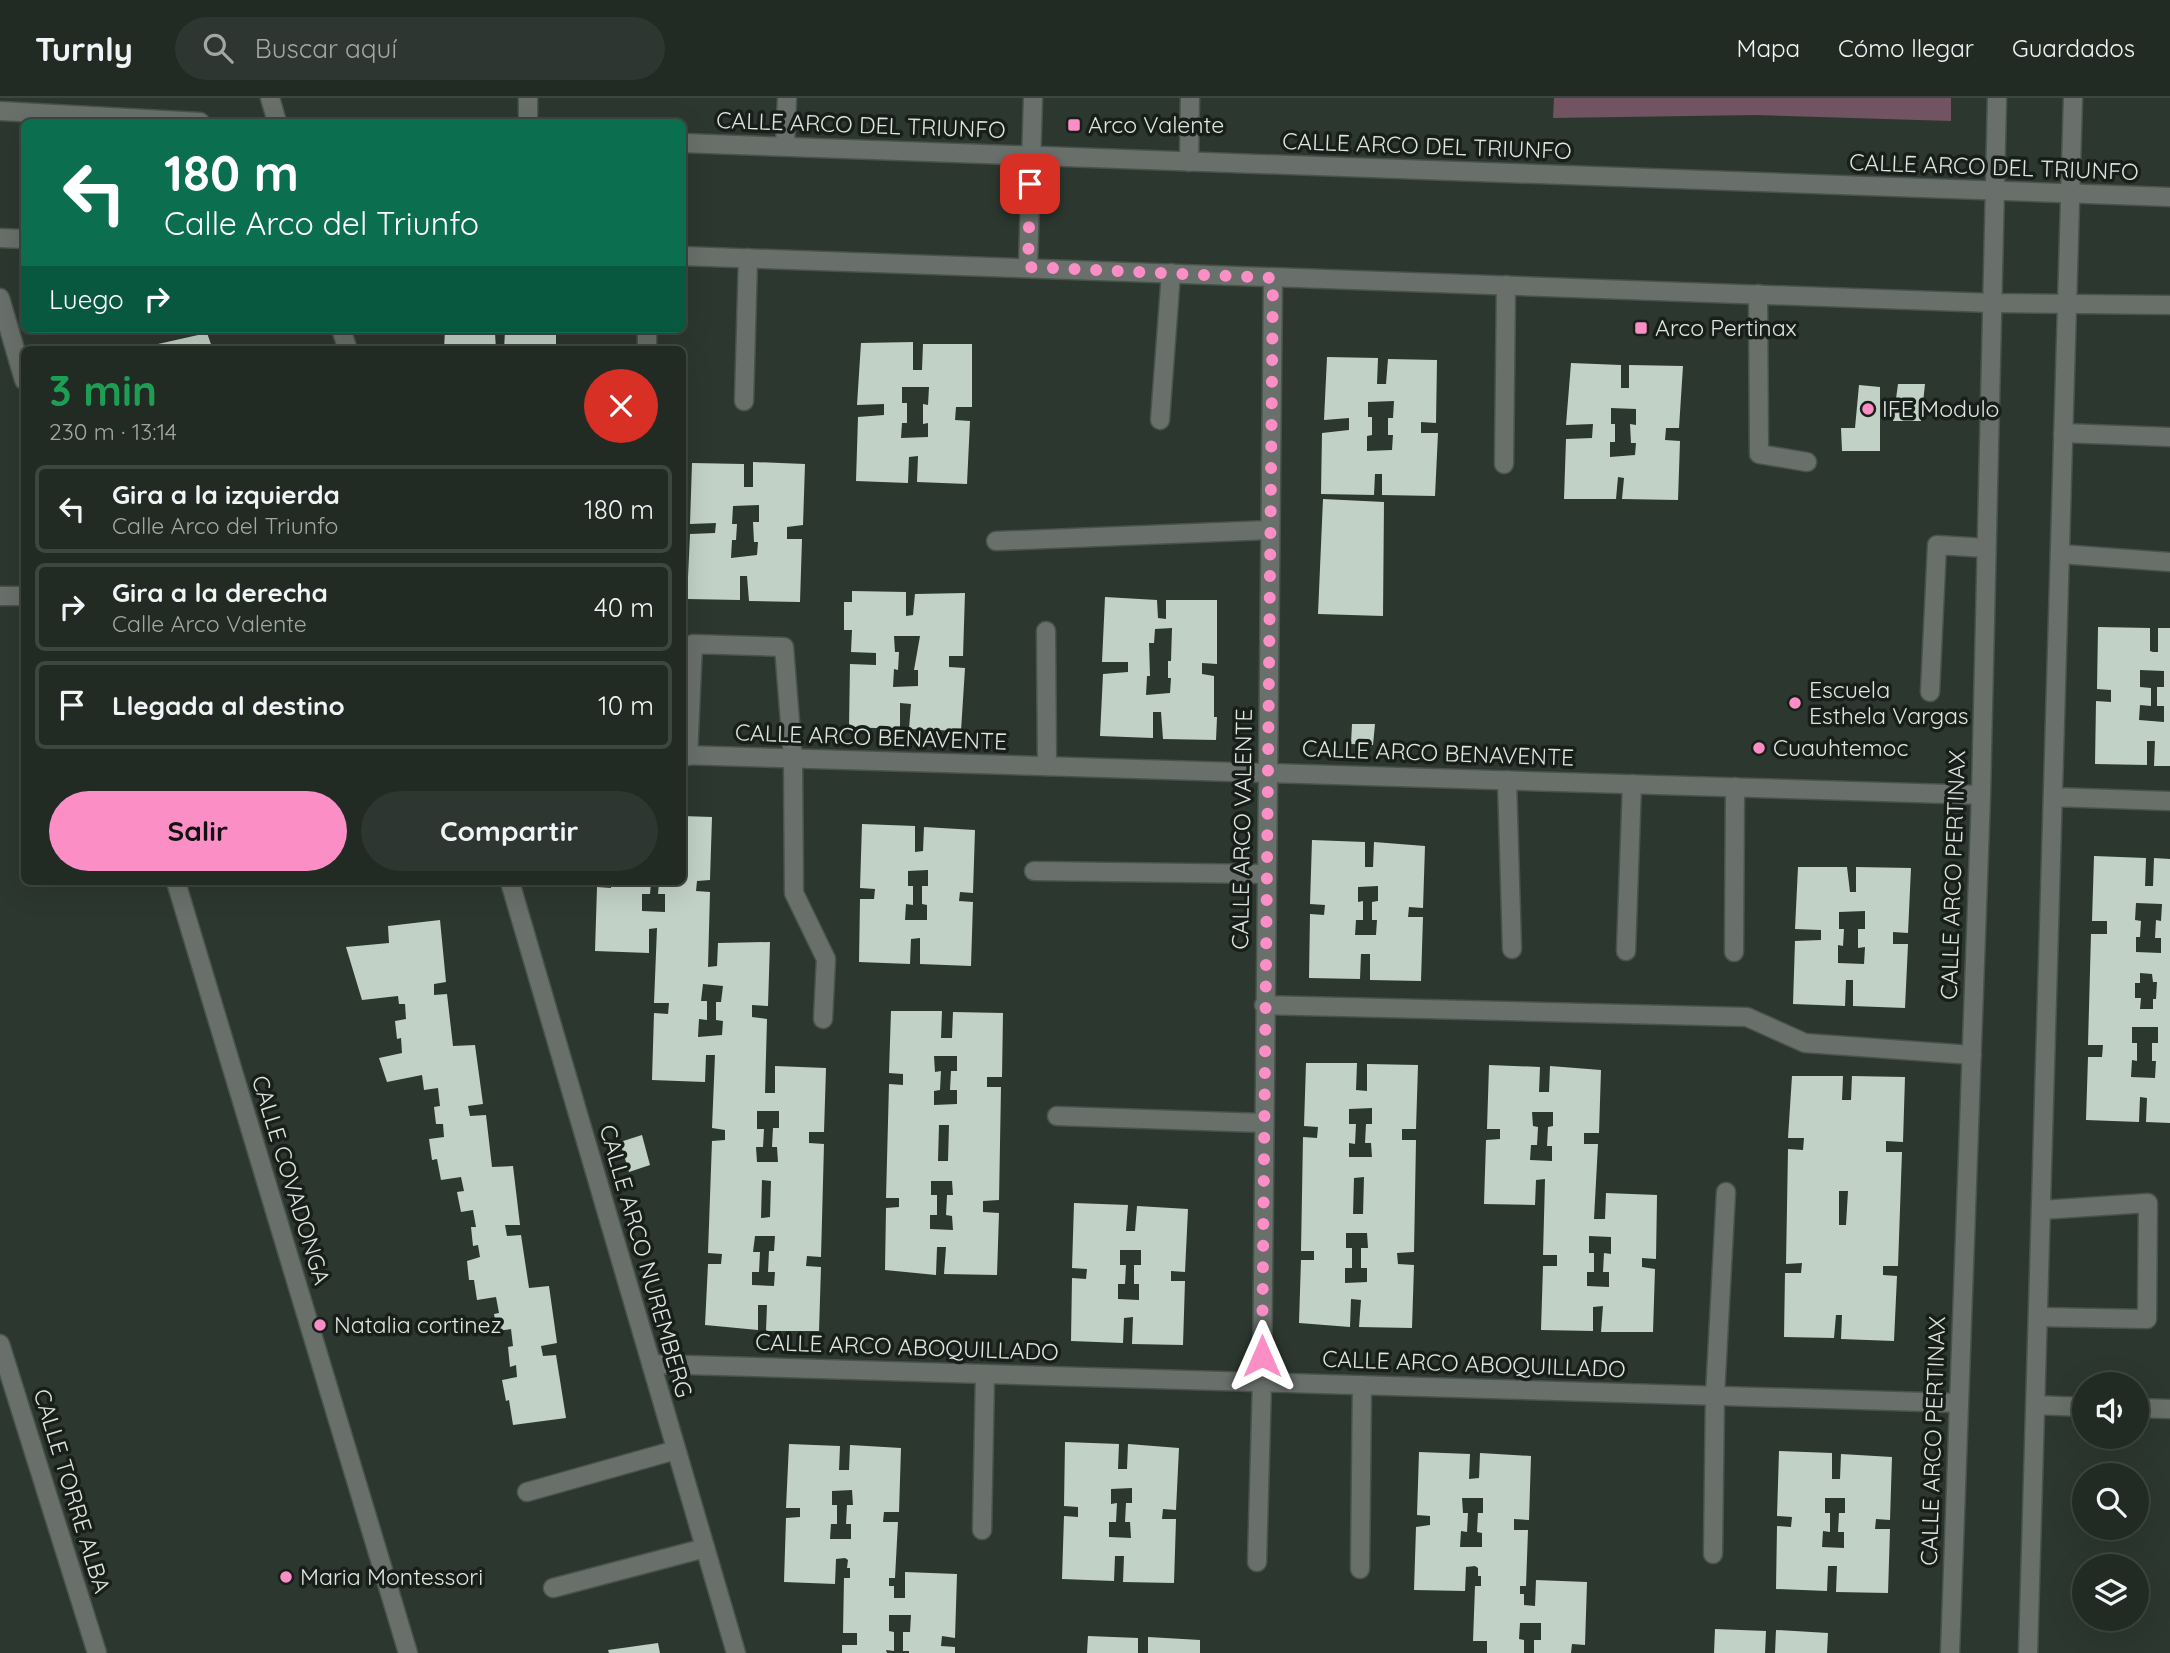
<!DOCTYPE html>
<html lang="es">
<meta charset="utf-8">
<style>
:root{--surface:#212a23;--page:#2d3630;--text:#f1f3f6;--muted:#a2a7a6;--line:#3e4641;--accent:#fb8fc5}
body{margin:0;font-family:Quicksand,sans-serif;background:var(--page);color:var(--text);height:100vh;display:flex;flex-direction:column;font-size:26px;white-space:nowrap}
*{box-sizing:border-box;margin:0}
p{font-size:23px;color:var(--muted)}
.icon{flex:none;width:38px;height:38px;fill:none;stroke:currentColor;stroke-width:2;stroke-linecap:round;stroke-linejoin:round}
.map{position:relative;flex:1;overflow:hidden}
.details{position:absolute;left:21px;top:248px;width:665px;height:539px;display:flex;flex-direction:column;background:var(--surface);border-radius:10px;box-shadow:0 7px 28px #0002,0 0 0 2px var(--line)}
.details>*{flex:none}
.top-card{position:absolute;left:21px;top:21px;width:665px;height:214px;border-radius:10px;box-shadow:0 7px 28px #0002,0 0 0 2px var(--line);background:#0b6e4f;color:#fff;overflow:hidden}
.tools{position:absolute;left:2072px;top:1274px;display:grid;gap:14px}
.tools a{display:grid;place-items:center;width:77px;height:77px;border-radius:50%;background:var(--surface);box-shadow:0 7px 28px #0002,0 0 0 2px var(--line);font-size:35px}
.pin{position:absolute;display:grid;place-items:center;width:60px;height:60px;color:#fff;margin:-30px;border-radius:14px;box-shadow:0 4px 10px #0006}
.me{position:absolute;width:77px;margin:-38px;rotate:0deg;stroke-linejoin:round;filter:drop-shadow(0 0 5px #0008)}
.turn{display:flex;align-items:center;gap:24px;height:147px;padding:0 28px;font-size:32px}
.turn .icon{width:91px;height:91px;stroke-width:2.5}
.turn b{display:block;font-size:49px;line-height:60px}
.then{display:flex;align-items:center;height:66px;padding:0 28px;background:#0003;gap:14px;font-size:26px}
.round{display:grid;place-items:center;flex:none;width:74px;height:74px;border-radius:37px;background:var(--page)}
.overview{display:flex;align-items:center;justify-content:space-between;height:119px;padding:0 28px}
h1{font-size:42px;font-weight:700;line-height:52px;color:#1e9e55}
.button{display:flex;gap:14px;margin-top:auto;padding:14px 28px}
.button a{flex:1;height:80px;border-radius:42px;background:var(--accent);color:#111;font-size:28px;font-weight:700;line-height:80px;text-align:center}
.button a+a{background:var(--page);color:var(--text)}
ul{padding:0;list-style:none}
li{display:flex;align-items:center;gap:21px;height:88px;margin:0 14px 10px;padding:0 14px;border:4px solid var(--line);border-radius:10px}
li div{flex:1}
li b{display:block;font-size:26px}
li em{font-style:normal}
header{display:flex;align-items:center;gap:42px;box-sizing:border-box;height:98px;padding:0 35px;background:var(--surface);border-bottom:2px solid var(--line)}
header strong{font-size:33px}
nav{display:flex;gap:38px;margin-inline-start:auto;font-size:24px}
.search{width:490px;height:63px;background:var(--page);display:flex;align-items:center;gap:18px;box-sizing:border-box;padding:0 24px;border-radius:38px;color:var(--muted);font-size:26px}
.map>svg:first-child{display:block}
.green{fill:#715361}
.building{fill:#c2d1c5;fill-rule:evenodd}
.lines{fill:none;stroke-linecap:round;stroke-linejoin:round}
.service-casing{stroke:#48544b;stroke-width:21}
.minor-casing{stroke:#48544b;stroke-width:21}
.tertiary-casing{stroke:#48544b;stroke-width:21}
.service{stroke:#696f6b;stroke-width:18}
.minor{stroke:#696f6b;stroke-width:18}
.tertiary{stroke:#696f6b;stroke-width:18}
.route{stroke:#fb8fc5;stroke-width:12;stroke-dasharray:0 21.6}
.poi-dot{fill:#fb8fc5;stroke:#181e1a;stroke-width:2.5}
.labels{text-anchor:middle;stroke-width:7;stroke-linejoin:round;paint-order:stroke}
.street-label{font-size:23px;fill:#dde5df;stroke:#181e1a}
.poi-label{font-size:23px;fill:#dde5df;stroke:#181e1a;text-anchor:start}
</style>
<header>
<strong>Turnly</strong>
<div class="search"><svg class="icon" aria-label="search" viewBox="0 0 24 24"><circle cx="10" cy="10" r="6"/><path d="M15 15l6 6"/></svg>Buscar aquí</div>
<nav><a>Mapa</a><a>Cómo llegar</a><a>Guardados</a></nav>
</header>
<div class="map">
<svg width="2170" height="1555" viewBox="0 0 2170 1555">
<rect width="100%" height="100%" fill="#2c382f"/>
<path class="green" d="M1554 0H1951V23L1757 17 1553 20Z"/>
<path class="building" d="M445 231 495 235 496 252H444Z
M505 233 556 235V252H504Z
M207 235 213 252H160L158 246Z
M913 244V272H922L923 246H972V309H956L955 322 970 323 967 386 917 384 918 358 909 359 908 385 856 383 858 319 884 317V306L857 307 861 245ZM902 289H929L928 307 923 306V326L928 325V339L901 340 902 325H907V305H902Z
M1327 259 1378 260 1377 286H1386L1388 261 1437 262 1436 325 1421 324V335H1438L1435 398 1382 397V376H1375L1374 397 1321 396 1322 335 1349 332V320L1324 322ZM1394 303 1393 320H1388V337H1393L1392 352 1367 353V338L1372 337V319H1368V304Z
M1571 265 1621 267V290H1629V267L1683 268 1679 330H1666L1665 342 1680 343 1678 402 1622 401 1624 380 1618 379 1616 401H1564L1566 341 1592 340 1593 326 1566 327ZM1611 310 1636 311V327L1630 326 1631 345H1636L1635 357 1610 359V344H1615V326H1611Z
M1898 286H1925L1921 323H1893Z
M1859 287 1880 289V353H1842L1841 330H1855Z
M753 364 805 366 803 427 787 429V441H802L800 504 749 503 747 478H740V502L687 501 690 436 715 435 716 425 690 426 692 365 744 366V389H753ZM759 407V424H753L754 444H758L757 457 731 460 732 442H736L737 426H732L733 408Z
M1323 401 1384 404 1383 518 1318 516Z
M852 493 906 494V518L913 517 915 496 965 495 963 558H949V569L965 570 961 633 909 631 911 606 900 605V631L849 629 850 566 876 567V555L851 554 852 532H844V504H852ZM894 538H920L914 572H918V588L893 589 894 571 898 572 899 554H895Z
M1105 499 1157 502 1158 520 1166 521V502H1217V566L1202 565V576L1214 578V619H1217L1216 642 1163 641 1161 614H1153V640L1100 638 1103 576 1128 574V564H1102ZM1172 530 1171 563H1168V580H1171L1170 595 1146 597 1147 578H1150L1149 545H1154L1155 531Z
M2098 529 2150 530V553L2153 554H2158V530H2170V668H2154L2155 643H2147V667L2095 666 2096 603 2111 604V592L2097 591ZM2140 572 2164 573V589H2157V608H2164V624L2139 622 2140 607 2151 608V590L2140 589Z
M1352 626H1375L1373 647 1351 646Z
M682 718 712 719 710 782 697 783 696 793 710 794 708 869 717 868 718 845 770 844 768 908 752 907V919L767 921 765 995H775V968L826 970 824 1034H809V1045L824 1046 821 1159 807 1158 806 1168 821 1169 819 1233H766L767 1207H758V1232L705 1227 708 1166H721L722 1156 708 1155 712 1043 725 1042V1032L712 1030 715 957H706L705 984 652 982 654 915 668 916 669 905H654L657 830 649 831V855L595 853 597 789 611 790V784H651L650 796H642V813L665 814V796H658L659 784H682ZM703 886 723 888 721 904H716V922L723 923 722 937 698 939 699 921 707 922V903H701ZM757 1013H779V1030H773L772 1049H777L778 1064H757L756 1049H763L764 1031H757ZM762 1082 771 1083 770 1119 761 1120ZM755 1138H775L774 1153H769L768 1174H775L774 1188 752 1187V1174H759L760 1154H753Z
M862 726 915 728V754L923 753 924 729 975 732 973 795 960 794 959 803 973 804 971 868 920 866V840L911 841 910 866 859 864 860 801H874L875 791 860 790ZM928 772V788H922V806L927 807V822H905L906 806 913 807V788H908V773Z
M1312 742 1365 744V769H1373L1374 744 1425 748 1423 810 1409 809 1408 819H1423L1421 883 1370 882V856H1361L1360 881 1309 880 1310 816 1324 817 1325 807 1310 806ZM1378 788V803L1372 804V822H1377L1376 837H1355L1356 822H1363V803L1358 804V789Z
M2094 758 2146 760 2145 788H2153L2154 760 2170 761V1025L2146 1024 2147 1000 2140 999 2139 1024 2086 1022 2088 959H2102L2103 947H2088L2091 836H2107V823H2092ZM2136 805 2162 806 2161 823 2156 822 2155 840H2161V855L2136 854V839H2140L2141 823 2135 822ZM2140 875 2152 876 2153 884H2157L2156 901H2153V911H2140L2141 900H2135V885H2140ZM2132 929H2158V945H2152V963H2156L2155 980 2131 979 2132 962 2137 963V945H2132Z
M1798 769H1847L1850 794H1856V769L1911 770 1908 835 1893 834V846H1908L1905 910 1853 908V882H1846L1845 908 1793 906 1795 843 1821 842V832L1795 831ZM1865 813V831H1858V850L1865 849 1864 866 1838 865V847L1843 848 1844 831H1839V814Z
M440 822 446 884 434 886V897L447 896 453 948 475 947 483 1006 468 1008 470 1018 486 1017 492 1069 513 1068 520 1127H505L507 1138 521 1137 529 1190 549 1188 557 1245 541 1248 543 1258 556 1257 566 1320 513 1327 509 1302 506 1303 502 1282 517 1279 516 1267 510 1269 508 1249 513 1248 511 1231 497 1233 494 1216 499 1215 496 1199 477 1202 474 1182H469L467 1163 480 1159 478 1147 473 1148 471 1129H476L473 1112 461 1114 457 1094 464 1093 461 1079 441 1082 437 1061 432 1062 429 1041 444 1039 443 1026H436L434 1009 440 1008 438 990 424 992 422 977 387 984 379 960 402 955 401 940 397 941 395 923 406 921 405 906H399L398 898 362 902 346 849 389 845 388 828Z
M891 913H942L941 940H952L953 914 1003 915 1002 979H987V989H1001L999 1102 983 1103V1114L999 1115 997 1177 944 1176 946 1149H937L936 1177 885 1172 886 1110 899 1109V1100H886L889 986 903 987V976L889 975ZM934 958H957V973H951L950 992H957V1006L934 1007V993L940 992 941 973 935 974ZM939 1027H949L948 1063H938ZM931 1083H952L953 1097H947L946 1117 952 1118 953 1132 930 1131V1117H937V1097H931Z
M1306 965H1357L1356 992 1367 993V966L1418 967 1416 1031H1402V1042H1416L1414 1154 1397 1155 1398 1166 1414 1167 1412 1230 1359 1229 1361 1202 1351 1201 1350 1229 1299 1225 1301 1162H1314V1153H1301L1303 1039 1317 1040 1318 1029 1304 1028ZM1372 1010V1026H1366L1365 1045H1371L1372 1059H1349V1045L1355 1046 1356 1026H1349V1011ZM1364 1079 1363 1116H1353L1354 1080ZM1346 1135H1367L1368 1150H1361V1170H1367V1184L1345 1185V1170H1352V1150H1346Z
M1489 967 1540 969 1539 994H1549L1550 968 1601 972 1599 1035H1584V1046H1598L1594 1121H1605L1606 1095 1657 1097 1656 1161 1642 1160V1169L1655 1171 1653 1234H1601L1603 1208 1593 1209V1233L1541 1232 1543 1168H1557V1157H1543L1545 1081 1536 1082 1535 1107 1484 1106 1486 1042 1500 1041V1031H1487ZM1532 1014H1553V1028L1548 1029 1547 1048H1552V1063L1530 1062 1531 1047H1537L1538 1029 1533 1028ZM1589 1138 1611 1139V1156L1604 1155 1603 1174H1609V1189L1587 1188V1174H1594V1155H1589Z
M1792 978H1843L1842 1002H1851L1852 978 1905 979 1903 1044 1886 1043V1054H1902L1898 1168H1883V1177L1897 1178 1894 1243 1841 1241 1842 1217H1836L1834 1240 1784 1239 1785 1175H1801L1802 1165 1786 1166 1788 1051 1803 1052 1804 1040H1788ZM1839 1093H1848L1846 1127H1839Z
M642 1037 650 1067 629 1074 620 1044Z
M1074 1105 1128 1107 1126 1133H1135L1137 1108 1188 1111 1185 1174 1171 1173V1183H1185L1183 1247 1132 1246 1133 1219 1124 1220 1123 1245 1071 1243 1072 1180 1086 1181 1087 1171 1072 1170ZM1120 1152H1141V1167H1134V1186H1139V1202L1118 1201V1186H1125L1126 1167H1120Z
M1065 1344 1119 1346 1118 1371H1127L1128 1346 1179 1350 1176 1412 1163 1411 1162 1421H1176L1174 1485 1123 1484 1124 1458H1115L1114 1483 1062 1481 1064 1418 1078 1419V1409L1064 1408ZM1132 1390V1405H1126L1125 1424H1130L1131 1440 1109 1439V1424H1116L1117 1405 1111 1406V1391Z
M789 1346 840 1348 839 1372H849L850 1347 901 1350 899 1414H884L883 1424H898L895 1480H889V1488H894V1500H905V1474L957 1476 955 1540 942 1538 941 1548 955 1549V1555H909V1553H903V1534H910L911 1517H889V1533L894 1534V1553L886 1552 887 1555H842V1547H857V1535H843L844 1480H850V1470H847L848 1462 845 1460 836 1461 835 1486 784 1484 786 1420 800 1419V1410H786ZM852 1392 853 1407H847L846 1426H851V1441H830L831 1426H837V1407H832V1393Z
M1779 1353 1832 1355V1381H1840L1841 1356 1892 1359 1890 1422 1876 1421 1875 1431H1890L1888 1495 1836 1494 1837 1468H1828L1827 1493 1776 1491 1777 1428 1791 1429 1792 1419 1777 1418ZM1825 1400H1845V1415H1839L1838 1434H1844V1450L1822 1449 1823 1433 1830 1434V1415H1825Z
M1419 1354 1470 1356 1469 1381 1479 1380 1480 1355 1531 1358 1529 1422 1514 1421V1432H1528L1526 1488H1520V1496H1524V1507L1535 1508 1536 1482 1587 1484 1585 1547 1572 1546 1571 1555H1534V1542H1541V1525H1520L1519 1541 1524 1542V1555H1487V1543H1473L1475 1488H1481V1478H1478V1470L1475 1468 1466 1469 1465 1493 1414 1492 1416 1429 1430 1427V1418L1417 1417ZM1462 1400H1483V1415H1478L1477 1434 1482 1435V1449H1460L1461 1433 1467 1434 1468 1415H1463Z
M1715 1531 1766 1533 1765 1555H1714Z
M1776 1532 1828 1535 1827 1555H1775Z
M1088 1538 1138 1540V1555H1087Z
M1148 1539 1200 1542V1555H1148Z
M658 1545 660 1555H609L608 1552Z"/>
<g class="lines">
<g class="service-casing">
<path id="service" d="M528 0V24
M785 48 787 0
M1189 64 1190 0
M1758 196 1759 356 1807 364
M647 252V231
M744 303 748 160
M1160 322 1171 175
M2063 335 2170 339
M1504 366 1506 187
M996 443 1270 432
M2060 456 2170 464
M1046 533 1047 668
M1930 594 1937 447 1986 450
M688 658 693 546 784 549 793 661 794 795 826 861 823 921
M1507 682 1512 851
M1034 773 1266 776
M1626 853 1632 686
M1734 854 1735 689
M1264 907 1747 919 1805 945 1972 957
M1057 1018 1263 1025
M2038 1219 2147 1221 2148 1105 2041 1112
M527 1394 676 1352
M982 1432 985 1276
M1713 1456 1715 1297 1726 1094
M1257 1464 1262 1284
M1360 1471 1362 1287
M553 1490 705 1450"/>
</g>
<g class="minor-casing">
<path id="minor" d="M270 0 277 24
M1028 169 1033 0
M0 200 24 282
M341 231 348 252
M0 498H24
M682 657 1981 697
M2053 699 2170 703
M176 784 408 1555
M510 784 736 1555
M0 1246 97 1555
M651 1266 1959 1305
M1262 1284 1273 180
M2035 1307 2084 1309
M2137 1310 2170 1311
M1950 1555 1981 697 1997 0
M2028 1555 2073 0"/>
</g>
<g class="tertiary-casing">
<path id="tertiary" d="M0 13 200 24
M682 45 2170 99
M0 140 24 141
M682 158 1992 205 2170 207"/>
</g>
<use href="#service" class="service"/>
<use href="#minor" class="minor"/>
<use href="#tertiary" class="tertiary"/>
</g>
<g class="lines">
<path class="route" d="M1030 86 1028 169 1273 180 1262 1258"/>
</g>
<g class="poi-dot">
<rect x="1067" y="20" width="14" height="14" rx="3.5"/>
<rect x="1634" y="223" width="14" height="14" rx="3.5"/>
<circle cx="1868" cy="311" r="7"/>
<circle cx="1795" cy="605" r="7"/>
<circle cx="1759" cy="650" r="7"/>
<circle cx="320" cy="1227" r="7"/>
<circle cx="286" cy="1479" r="7"/>
</g>
<g class="labels">
<g class="street-label">
<text transform="translate(861 27) rotate(2)" y="8">CALLE ARCO DEL TRIUNFO</text>
<text transform="translate(1427 48) rotate(2)" y="8">CALLE ARCO DEL TRIUNFO</text>
<text transform="translate(1994 69) rotate(2)" y="8">CALLE ARCO DEL TRIUNFO</text>
<text transform="translate(871 639) rotate(2)" y="8">CALLE ARCO BENAVENTE</text>
<text transform="translate(1438 655) rotate(2)" y="8">CALLE ARCO BENAVENTE</text>
<text transform="translate(1242 731) rotate(-89)" y="8">CALLE ARCO VALENTE</text>
<text transform="translate(1953 777) rotate(-88)" y="8">CALLE ARCO PERTINAX</text>
<text transform="translate(291 1082) rotate(73)" y="8">CALLE COVADONGA</text>
<text transform="translate(646 1163) rotate(74)" y="8">CALLE ARCO NUREMBERG</text>
<text transform="translate(907 1249) rotate(2)" y="8">CALLE ARCO ABOQUILLADO</text>
<text transform="translate(1474 1266) rotate(2)" y="8">CALLE ARCO ABOQUILLADO</text>
<text transform="translate(1933 1343) rotate(-88)" y="8">CALLE ARCO PERTINAX</text>
<text transform="translate(72 1393) rotate(73)" y="8">CALLE TORRE ALBA</text>
</g>
<g class="poi-label">
<text x="1088" y="35">Arco Valente</text>
<text x="1655" y="238">Arco Pertinax</text>
<text x="1882" y="319">IFE Modulo</text>
<text x="1809" y="600">Escuela<tspan x="1809" dy="26">Esthela Vargas</tspan></text>
<text x="1773" y="658">Cuauhtemoc</text>
<text x="334" y="1235">Natalia cortinez</text>
<text x="300" y="1487">Maria Montessori</text>
</g>
</g>
</svg>
<div class="tools">
<a><svg class="icon" aria-label="sound" viewBox="0 0 24 24"><path d="M4 9h4l5-4v14l-5-4H4zM17 9q2 3 0 6"/></svg></a>
<a><svg class="icon" aria-label="search" viewBox="0 0 24 24"><circle cx="10" cy="10" r="6"/><path d="M15 15l6 6"/></svg></a>
<a><svg class="icon" aria-label="layers" viewBox="0 0 24 24"><path d="M12 4l9 5-9 5-9-5zM3 14l9 5 9-5"/></svg></a>
</div>
<div class="pin" style="left:1030px;top:86px;background:#d93025"><svg class="icon" aria-label="arrive" viewBox="0 0 24 24"><path d="M6 21V4h12l-3 4 3 4H6"/></svg></div>
<svg class="me" style="left:1262px;top:1258px" viewBox="-20 -20 40 40"><path d="M0-17L14 15 0 8-14 15z" fill="#fb8fc5" stroke="#fff" stroke-width="4"/></svg>
<div class="top-card">
<div class="turn"><svg class="icon" aria-label="left" viewBox="0 0 24 24"><path d="M17 20v-9H6M10 6l-5 5 5 5"/></svg><div><b>180 m</b>Calle Arco del Triunfo</div></div>
<div class="then">Luego<svg class="icon" aria-label="right" viewBox="0 0 24 24"><path d="M7 20v-9h11M14 6l5 5-5 5"/></svg></div>
</div>
<section class="details">
<div class="overview"><div><h1>3 min</h1><p>230 m · 13:14</p></div><a class="round" style="background:#d93025;color:#fff"><svg class="icon" aria-label="close" viewBox="0 0 24 24"><path d="M6 6l12 12M18 6L6 18"/></svg></a></div>
<ul>
<li><svg class="icon" aria-label="left" viewBox="0 0 24 24"><path d="M17 20v-9H6M10 6l-5 5 5 5"/></svg><div><b>Gira a la izquierda</b><p>Calle Arco del Triunfo</p></div><em>180 m</em></li>
<li><svg class="icon" aria-label="right" viewBox="0 0 24 24"><path d="M7 20v-9h11M14 6l5 5-5 5"/></svg><div><b>Gira a la derecha</b><p>Calle Arco Valente</p></div><em>40 m</em></li>
<li><svg class="icon" aria-label="arrive" viewBox="0 0 24 24"><path d="M6 21V4h12l-3 4 3 4H6"/></svg><div><b>Llegada al destino</b></div><em>10 m</em></li>
</ul>
<div class="button"><a>Salir</a><a>Compartir</a></div>
</section>
</div>
